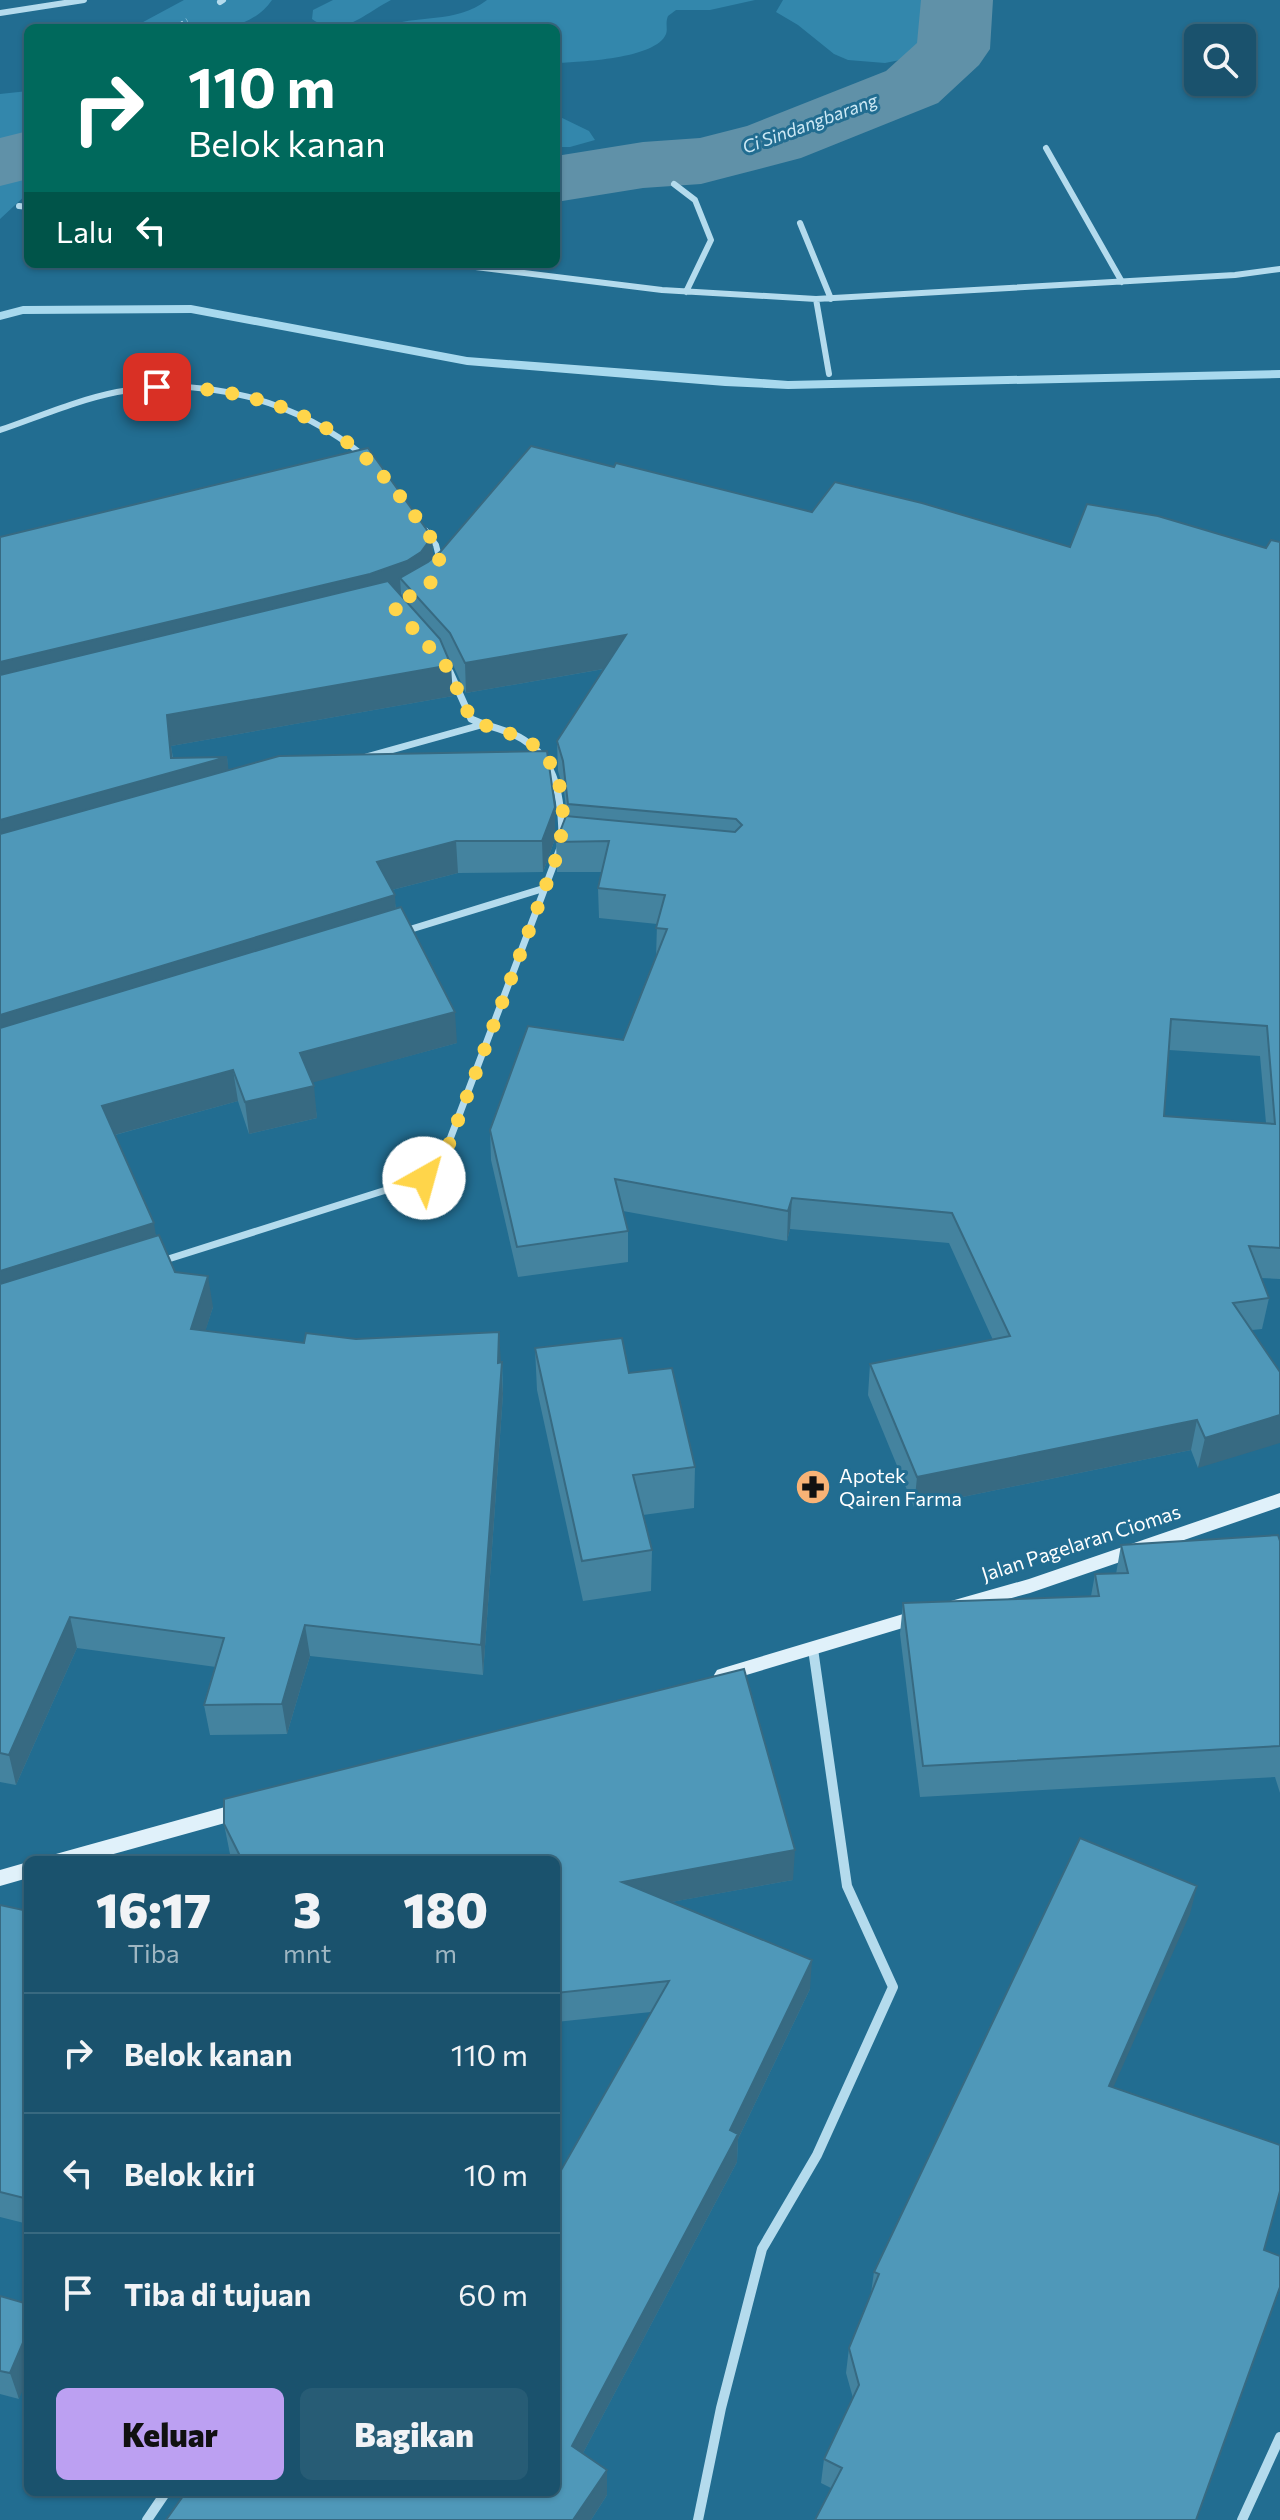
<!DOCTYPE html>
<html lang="id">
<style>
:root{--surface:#1a526d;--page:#275c75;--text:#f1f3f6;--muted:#9fb6c2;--line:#386980;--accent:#bca0f2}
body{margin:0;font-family:Commissioner,sans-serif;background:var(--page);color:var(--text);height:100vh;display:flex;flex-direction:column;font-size:30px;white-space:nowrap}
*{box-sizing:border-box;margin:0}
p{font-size:26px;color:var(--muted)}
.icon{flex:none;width:44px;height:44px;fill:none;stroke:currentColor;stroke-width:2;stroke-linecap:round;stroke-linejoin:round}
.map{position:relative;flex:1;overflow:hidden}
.sheet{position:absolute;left:24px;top:1856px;width:536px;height:640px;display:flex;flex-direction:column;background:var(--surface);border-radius:12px;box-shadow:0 2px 6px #0004,0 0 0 2px var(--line)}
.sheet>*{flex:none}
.guide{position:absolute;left:24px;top:24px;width:536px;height:244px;border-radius:12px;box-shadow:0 2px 6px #0004,0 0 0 2px var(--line);background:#00695c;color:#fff;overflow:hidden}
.fabs{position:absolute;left:1184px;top:24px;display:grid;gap:16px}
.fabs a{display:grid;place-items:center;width:72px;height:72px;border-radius:12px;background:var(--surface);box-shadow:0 2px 6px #0004,0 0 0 2px var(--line);font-size:40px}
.pin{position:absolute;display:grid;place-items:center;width:68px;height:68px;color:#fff;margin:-34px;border-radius:16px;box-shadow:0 4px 12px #0006}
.me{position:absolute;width:88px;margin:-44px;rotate:38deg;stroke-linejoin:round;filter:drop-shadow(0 0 6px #0008)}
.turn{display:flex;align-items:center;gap:28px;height:168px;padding:0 32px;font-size:36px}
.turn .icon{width:104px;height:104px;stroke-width:2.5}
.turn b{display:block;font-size:56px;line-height:68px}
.then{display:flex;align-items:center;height:76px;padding:0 32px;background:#0003;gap:16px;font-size:30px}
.eta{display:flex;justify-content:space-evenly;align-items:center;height:136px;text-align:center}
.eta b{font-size:48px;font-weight:800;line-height:56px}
.action{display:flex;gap:16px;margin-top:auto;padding:16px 32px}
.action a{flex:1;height:92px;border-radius:12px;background:var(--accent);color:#111;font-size:32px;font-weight:800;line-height:92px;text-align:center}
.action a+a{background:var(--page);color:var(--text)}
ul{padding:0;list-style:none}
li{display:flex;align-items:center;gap:24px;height:120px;padding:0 32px;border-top:2px solid var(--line)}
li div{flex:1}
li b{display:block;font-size:30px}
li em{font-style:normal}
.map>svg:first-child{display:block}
.green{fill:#3387ac}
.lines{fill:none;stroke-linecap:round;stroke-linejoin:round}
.stream{fill:#a8d9ee;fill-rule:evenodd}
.river{fill:#6091a8;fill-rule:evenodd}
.path{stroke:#b4dbed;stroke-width:4;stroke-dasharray:3 4;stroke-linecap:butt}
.minor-far2{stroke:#b4dbed;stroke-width:6}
.minor-far1{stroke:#b4dbed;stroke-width:7}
.minor{stroke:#b4dbed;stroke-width:10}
.secondary{fill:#e0f1fa;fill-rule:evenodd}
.wall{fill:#44839f;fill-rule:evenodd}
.shaded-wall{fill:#376a82}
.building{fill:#4f98b9;stroke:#376a82;stroke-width:2;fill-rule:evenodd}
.route{stroke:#ffd54a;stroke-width:14;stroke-dasharray:0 25.2}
.labels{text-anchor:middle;stroke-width:6;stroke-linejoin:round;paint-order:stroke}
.far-water-label{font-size:18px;font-style:italic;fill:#cde9f5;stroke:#226d91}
.poi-label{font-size:20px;fill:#fff;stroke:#226d91;text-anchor:start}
.street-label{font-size:20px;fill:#fff;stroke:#226d91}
</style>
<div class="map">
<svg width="1280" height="2520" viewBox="0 0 1280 2520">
<rect width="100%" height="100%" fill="#226d91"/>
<path class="green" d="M184 0H272C243 42 178 28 132 28Z
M333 0H391C365 13 341 40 312 19L313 10Z
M487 0H755L710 10H676L668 16C665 23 668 29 666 34 656 59 579 62 556 63V28H382C417 13 455 25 487 0Z
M783 0H985L938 29 900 60 885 63 848 60 834 54 798 25 776 12Z
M28 91V193L0 219V94Z
M556 115 589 131 595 140 570 147H556Z"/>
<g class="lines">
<path class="stream" d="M191 305 467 357 788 381 1280 370V378L788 389 725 386 467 365 191 313 23 314 0 320V312L23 306Z"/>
<path class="river" d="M921 0H993L990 49 979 65 938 103 801 158 728 177 701 184 643 188 556 202V156L643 142 700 138 747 126 886 71 917 43Z
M28 131V179L0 186V138Z"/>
<path class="path" d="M175 28 187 20"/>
<path class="minor-far2" d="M220 2 223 0
M0 13 84 0
M1046 148 1122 282
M674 184 695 200 711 240 686 292
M19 206 28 207
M800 223 831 299
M451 264 662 290 816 299 1235 275 1280 269
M816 299 829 374
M0 430C38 417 77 400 117 392 205 375 295 400 364 456
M426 531 436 545 440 561"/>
<path class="minor-far1" d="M450 672 471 719C484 725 499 728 513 734 555 753 561 793 562 835
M366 757 481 725
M405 931 545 888
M162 1261 424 1178 441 1163 560 848"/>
<path class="minor" d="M147 2520 166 2492
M698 2520 721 2408 762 2249 817 2155 893 1987 847 1886 813 1649
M1242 2520 1280 2437"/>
<path class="secondary" d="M1280 1493V1507L1030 1593 957 1613 951 1611 948 1606 951 1601 1029 1579Z
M920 1609 926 1611 929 1616 926 1621 723 1682 717 1680 714 1675 717 1670 723 1668Z
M243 1802 250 1804 252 1810 250 1816 243 1818 92 1860H54L56 1854 63 1852Z
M28 1862V1878L0 1886V1870Z"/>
</g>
<path class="wall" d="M614 467 812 512 1070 547 1266 548 1280 542V1279L1261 1278 1269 1298 1262 1329 1252 1330 1198 1468 1191 1450 914 1507 868 1395 870 1364 993 1340 949 1243 790 1229 787 1241 623 1211 628 1231V1262L518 1277 491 1160 490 1130 623 1040 656 958 657 924 599 918 598 888 602 872H557L556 842 567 816 564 791 558 771 557 741 604 669 466 693 452 663 449 660 453 696 171 746 173 758 227 757 228 770 555 807V839L543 872 458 873 392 890 396 908 457 1043 312 1082 317 1118 249 1134 238 1101 115 1135 156 1236 175 1272 213 1307 205 1331 304 1343 502 1362 503 1394 483 1675 310 1656 287 1734 210 1735 204 1705 216 1667 77 1648 16 1785 0 1782V537H432L433 558ZM1169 1050 1260 1056 1266 1123 1164 1116Z
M535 1348 629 1373 695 1467 694 1508 643 1515 652 1550 651 1591 583 1601 537 1390Z
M1280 1541V1793L1275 1777 920 1797 900 1634 903 1603 1091 1596 1095 1574H1116L1121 1545Z
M224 1824 793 1880 671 1902 810 1989 738 2139 737 2162 583 2453 607 2495 591 2520H166L556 2492 651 2012 556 2022V1860H233L230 1854Z
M0 1905 28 1911V2224L0 2217Z
M1190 1914 831 2488 821 2483 824 2459 853 2398 846 2373 849 2348 871 2293 874 2272Z
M0 2296 19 2399 0 2394Z"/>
<path class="shaded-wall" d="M432 537 434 568 400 578 401 594 372 605 0 694V662Z
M626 635V665L466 693 465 663Z
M451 665 453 696 171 746 174 772 227 757 231 789 0 853V820L167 715Z
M555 807V839L543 872 542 841Z
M456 841 458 873 380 893 377 862Z
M395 895 397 927 0 1049V1015Z
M455 1012 457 1043 304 1085 300 1053Z
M233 1070 238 1101 107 1137 102 1106Z
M314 1086 317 1118 249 1134 245 1102Z
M792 1198 790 1229 787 1241 788 1211Z
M154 1223 159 1255 0 1304V1271Z
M208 1276 213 1307 196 1361 191 1329Z
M499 1332 503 1394 483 1675 481 1645 498 1363Z
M1280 1415V1443L1198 1468 1205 1438Z
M1197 1420 1191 1450 914 1507 917 1477Z
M70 1617 77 1648 16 1785 9 1755Z
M305 1625 310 1656 287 1734 282 1704Z
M795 1850 793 1880 622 1911V1882Z
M1197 1886 1190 1914 1102 2113 1109 2086Z
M812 1960 810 1989 738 2139 737 2162 573 2472 572 2446 730 2130Z
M28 2331V2378L19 2399 10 2373Z
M607 2470V2495L591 2520H573Z"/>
<path class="building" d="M531 446 614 467 616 463 812 512 835 482 922 503 1070 547 1087 504 1158 516 1266 548 1271 540 1280 542V1248L1249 1246 1269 1298 1233 1303 1280 1372V1415L1205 1438 1197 1420 917 1477 870 1364 1010 1336 952 1213 792 1198 788 1211 615 1179 628 1231 517 1247 490 1130 528 1026 623 1040 667 929 656 928 665 895 598 888 609 841 556 842 566 816 735 832 742 825 736 819 568 804 563 761 557 741 626 635 465 663 450 633 400 578 428 562 441 551ZM1171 1019 1267 1026 1275 1124 1164 1116Z
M368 448 432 537 421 552 407 561 370 574 0 662V537Z
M388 581 440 639 451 665 167 715 171 758 227 757 0 820V675Z
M547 751 555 807 542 841H456L377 862 395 895 0 1015V834L279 756Z
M401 907 455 1012 300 1053 314 1086 245 1102 233 1070 102 1106 154 1223 0 1271V1028Z
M159 1235 175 1272 208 1276 191 1329 304 1343 306 1333 356 1339 499 1332 498 1363 502 1362 481 1645 305 1625 282 1704 204 1705 224 1638 70 1617 9 1755 0 1753V1284Z
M622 1338 629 1373 672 1368 695 1467 633 1475 652 1550 582 1561 535 1348Z
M1278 1535 1280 1541V1746L923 1766 903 1603 1099 1596 1095 1574 1128 1573 1121 1545Z
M744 1669 795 1850 622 1882 812 1960 730 2130 738 2134 572 2446 607 2470 573 2520H166L186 2492H556V2179L669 1981 556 1993V1860H242L224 1824V1799Z
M1080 1838 1197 1886 1109 2086 1280 2145V2191L1264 2250 1280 2256V2287L1196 2520H815L842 2468 824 2459 859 2385 849 2348 879 2274 874 2272Z
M0 1905 28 1911V2199L0 2192Z
M0 2296 28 2304V2331L10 2373 0 2371Z"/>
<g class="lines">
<path class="route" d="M157 387C227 386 303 404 358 451 388 477 413 513 436 545 449 582 420 591 392 605L447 667 471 719C491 730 516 732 535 746 569 772 567 828 554 864L448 1147 441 1163 424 1178"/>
</g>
<defs>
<g id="pharmacy-disc" transform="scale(1.8)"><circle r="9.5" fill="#f8b376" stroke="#226d91"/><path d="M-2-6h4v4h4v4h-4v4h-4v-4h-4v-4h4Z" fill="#111"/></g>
</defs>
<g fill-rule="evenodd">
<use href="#pharmacy-disc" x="813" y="1487"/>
</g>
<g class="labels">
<g class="far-water-label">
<text transform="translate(810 124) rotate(-20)" y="6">Ci Sindangbarang</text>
</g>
<g class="poi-label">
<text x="839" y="1483">Apotek<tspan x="839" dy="23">Qairen Farma</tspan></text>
</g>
<g class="street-label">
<text transform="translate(1081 1543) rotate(-18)" y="7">Jalan Pagelaran Ciomas</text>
</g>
</g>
</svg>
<div class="fabs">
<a><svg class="icon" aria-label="search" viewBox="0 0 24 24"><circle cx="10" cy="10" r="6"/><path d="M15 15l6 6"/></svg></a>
</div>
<div class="pin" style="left:157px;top:387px;background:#d93025"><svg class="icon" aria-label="arrive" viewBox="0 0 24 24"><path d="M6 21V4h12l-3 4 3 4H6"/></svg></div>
<svg class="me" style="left:424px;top:1178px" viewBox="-20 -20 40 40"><circle r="19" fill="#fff"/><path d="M0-13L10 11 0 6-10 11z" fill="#ffd54a"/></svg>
<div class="guide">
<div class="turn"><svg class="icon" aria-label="right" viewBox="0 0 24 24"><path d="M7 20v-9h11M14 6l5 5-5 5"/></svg><div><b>110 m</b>Belok kanan</div></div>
<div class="then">Lalu<svg class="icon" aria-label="left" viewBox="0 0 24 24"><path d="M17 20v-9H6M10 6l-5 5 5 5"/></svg></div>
</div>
<section class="sheet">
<div class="eta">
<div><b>16:17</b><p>Tiba</p></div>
<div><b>3</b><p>mnt</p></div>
<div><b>180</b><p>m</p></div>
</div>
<ul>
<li><svg class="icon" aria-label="right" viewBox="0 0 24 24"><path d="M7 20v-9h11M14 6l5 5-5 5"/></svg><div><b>Belok kanan</b></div><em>110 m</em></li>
<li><svg class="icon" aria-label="left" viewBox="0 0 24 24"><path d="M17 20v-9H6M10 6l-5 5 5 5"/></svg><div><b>Belok kiri</b></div><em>10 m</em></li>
<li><svg class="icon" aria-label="arrive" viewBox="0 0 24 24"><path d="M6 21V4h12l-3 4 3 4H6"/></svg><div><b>Tiba di tujuan</b></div><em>60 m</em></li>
</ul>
<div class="action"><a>Keluar</a><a>Bagikan</a></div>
</section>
</div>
